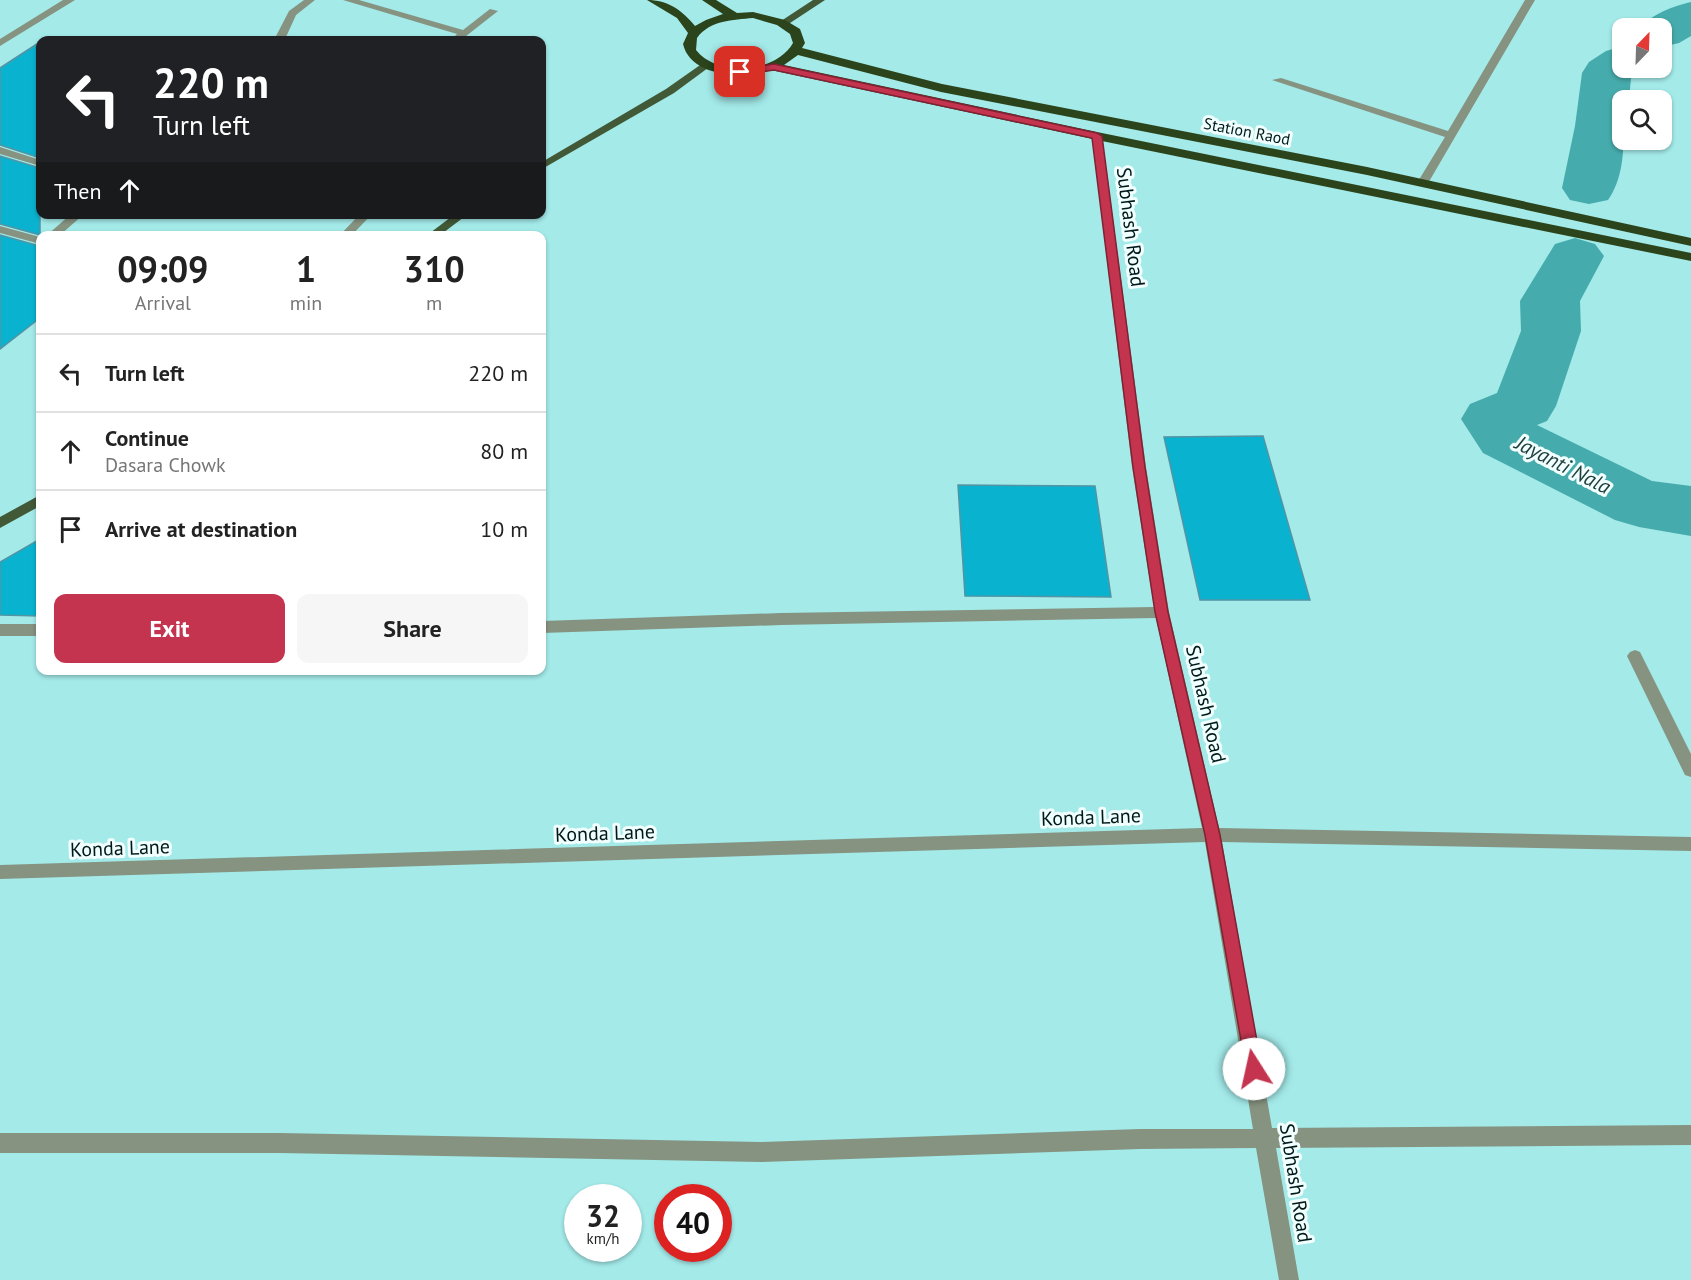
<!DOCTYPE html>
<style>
:root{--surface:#fff;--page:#f6f6f6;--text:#222;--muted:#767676;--line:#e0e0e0;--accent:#c4344f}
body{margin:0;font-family:"PT Sans",sans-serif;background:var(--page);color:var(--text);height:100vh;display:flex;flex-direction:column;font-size:22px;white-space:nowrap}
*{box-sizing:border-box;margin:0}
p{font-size:20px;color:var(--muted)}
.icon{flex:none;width:33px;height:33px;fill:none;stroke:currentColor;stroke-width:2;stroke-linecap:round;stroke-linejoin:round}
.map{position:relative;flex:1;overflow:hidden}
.panel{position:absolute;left:36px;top:231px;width:510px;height:444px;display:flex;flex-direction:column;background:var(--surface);border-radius:12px;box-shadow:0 2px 4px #0004}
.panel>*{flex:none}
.top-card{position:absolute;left:36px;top:36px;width:510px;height:183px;border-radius:12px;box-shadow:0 2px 4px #0004;background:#202124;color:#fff;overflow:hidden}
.needle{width:39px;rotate:23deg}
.buttons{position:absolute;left:1612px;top:18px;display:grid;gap:12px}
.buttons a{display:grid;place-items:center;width:60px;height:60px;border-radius:12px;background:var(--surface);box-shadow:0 2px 4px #0004;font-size:30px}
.speed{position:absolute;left:564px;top:1184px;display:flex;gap:12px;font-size:30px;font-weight:700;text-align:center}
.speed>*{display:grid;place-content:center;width:78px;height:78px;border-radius:50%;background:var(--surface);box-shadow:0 2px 4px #0004;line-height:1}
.speed small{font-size:15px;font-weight:400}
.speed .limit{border:9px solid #d22;background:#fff;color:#111}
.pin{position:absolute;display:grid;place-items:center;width:51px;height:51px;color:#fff;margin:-26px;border-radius:12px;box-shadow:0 3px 9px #0006}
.me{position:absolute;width:66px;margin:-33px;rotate:350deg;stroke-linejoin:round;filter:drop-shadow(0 0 4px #0008)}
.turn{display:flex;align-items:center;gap:21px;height:126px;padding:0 18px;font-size:27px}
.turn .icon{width:78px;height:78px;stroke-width:2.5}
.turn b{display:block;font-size:42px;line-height:51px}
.then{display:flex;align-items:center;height:57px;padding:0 18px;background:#0003;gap:12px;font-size:22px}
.eta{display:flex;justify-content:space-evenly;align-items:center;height:102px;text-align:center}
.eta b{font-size:36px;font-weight:700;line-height:42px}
.action{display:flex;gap:12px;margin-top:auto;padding:12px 18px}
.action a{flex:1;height:69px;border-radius:12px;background:var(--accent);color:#fff;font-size:24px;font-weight:700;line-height:69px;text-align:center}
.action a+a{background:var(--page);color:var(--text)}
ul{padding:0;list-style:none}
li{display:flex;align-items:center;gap:18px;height:78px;padding:0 18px;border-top:2px solid var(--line)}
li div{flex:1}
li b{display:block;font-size:22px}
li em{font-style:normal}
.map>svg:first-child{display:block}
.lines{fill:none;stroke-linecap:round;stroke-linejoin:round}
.river{fill:#46abac;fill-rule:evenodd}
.building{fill:#09b3d0;stroke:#5394a4;stroke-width:1.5}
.minor{fill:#869380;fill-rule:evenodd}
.major{fill:#425937;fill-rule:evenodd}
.highway{fill:#2b441c;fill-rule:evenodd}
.route{fill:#c4344f;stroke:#7f2233;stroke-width:1.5}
.labels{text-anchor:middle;stroke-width:6;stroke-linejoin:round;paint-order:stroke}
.far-street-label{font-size:16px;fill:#00191a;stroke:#f1fffe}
.street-label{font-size:20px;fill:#00191a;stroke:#f1fffe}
.water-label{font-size:21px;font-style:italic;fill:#1f3e3d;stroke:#f1fffe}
</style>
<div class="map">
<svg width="1691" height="1280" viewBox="0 0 1691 1280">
<rect width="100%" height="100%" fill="#a3eae9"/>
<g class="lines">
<path class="river" d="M1691 2V36L1679 43 1662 47V28H1641C1651 14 1674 6 1691 2Z
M1623 46V68H1643L1631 78 1629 100H1623C1623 133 1628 171 1608 200L1589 204 1570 200 1562 188 1575 126 1582 73 1589 62 1606 51Z
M1575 238 1595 244 1604 256 1580 301 1581 331 1556 406 1547 421 1537 425 1652 481 1691 486V536L1639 527 1615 520 1483 453 1461 419 1470 404 1497 393 1521 331 1520 301 1555 244Z"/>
</g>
<path class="building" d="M40 42V158L0 145V68Z
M0 156 40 168V235L0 224Z
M0 235 40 246V318L0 349Z
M1263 436 1310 600H1200L1164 437Z
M958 485 1095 486 1111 597 965 596Z
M40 539V616L0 615V562Z"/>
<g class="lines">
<path class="minor" d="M63 0H75L0 46V39Z
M304 0H315L296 15 286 37 292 40H277L275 38 289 11Z
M343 0H359L463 30 490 9 498 11 461 40H456L453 38 457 34Z
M1525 0H1535L1427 185H1419L1417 183 1445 137 1272 80 1281 78 1448 131Z
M1097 133 1102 136 1146 467 1169 612 1219 828 1691 837V851L1222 842 1272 1128 1691 1125V1145L1276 1148 1299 1280H1279L1256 1148 1140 1149 761 1162 280 1153H0V1133H280L761 1142 1140 1129H1253L1205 842 0 879V865L1202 828 1156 618 781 625 542 633V621L781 613 1154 607 1132 467 1092 136Z
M0 147 40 160V166L0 154Z
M71 214H84L59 236H46Z
M360 214H372L351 236H339Z
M0 226 40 237V244L0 233Z
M0 624H40V636H0Z
M1635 650 1640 652 1691 754V777L1685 775 1627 656 1630 652Z"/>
<path class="major" d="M813 0H825L787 25H781V21Z
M703 63 712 65 674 93 542 169V162L666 89Z
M455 214H468L439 236H426Z
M40 495V506L0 528V517Z"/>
<path class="highway" d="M647 0C668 0 682 10 695 26L706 20 723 14 702 0H716L737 13 753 12 785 20 800 29 805 43 802 48 942 84 1367 167 1691 238V246L1367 175 941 92 798 55 784 65 1097 132 1691 253V261L1097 140 771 70C745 79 691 78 683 44L688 33 677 18ZM753 18 777 25 790 34 793 43C776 73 718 78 696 50L697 38C710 20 733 20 753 18Z"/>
</g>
<path class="route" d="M774 64 1097 133 1102 136 1145 467 1168 612 1220 835 1262 1069 1260 1075 1254 1078 1248 1075 1246 1069 1205 835 1155 612 1133 467 1092 138 774 70 740 75 735 72 740 69Z"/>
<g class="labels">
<g class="far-street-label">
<text transform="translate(1247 131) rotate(11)" y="6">Station Raod</text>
</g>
<g class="street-label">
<text transform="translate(1131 227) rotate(83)" y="7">Subhash Road</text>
<text transform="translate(1206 704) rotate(77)" y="7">Subhash Road</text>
<text transform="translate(1091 817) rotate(-2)" y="7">Konda Lane</text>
<text transform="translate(605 833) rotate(-2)" y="7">Konda Lane</text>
<text transform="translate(120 848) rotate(-2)" y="7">Konda Lane</text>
<text transform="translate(1296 1183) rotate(81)" y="7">Subhash Road</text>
</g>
<g class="water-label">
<text transform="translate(1563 465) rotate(27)" y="7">Jayanti Nala</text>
</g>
</g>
</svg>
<div class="buttons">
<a><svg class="needle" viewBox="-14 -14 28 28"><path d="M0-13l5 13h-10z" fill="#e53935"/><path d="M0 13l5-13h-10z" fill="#767676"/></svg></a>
<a><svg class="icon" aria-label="search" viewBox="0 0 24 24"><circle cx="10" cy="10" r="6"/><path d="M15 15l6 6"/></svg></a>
</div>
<div class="speed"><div>32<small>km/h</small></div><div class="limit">40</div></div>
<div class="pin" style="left:740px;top:72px;background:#d93025"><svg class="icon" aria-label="arrive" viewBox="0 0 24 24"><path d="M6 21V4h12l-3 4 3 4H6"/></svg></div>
<svg class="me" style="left:1254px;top:1069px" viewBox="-20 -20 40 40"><circle r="19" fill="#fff"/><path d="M0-13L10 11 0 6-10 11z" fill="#c4344f"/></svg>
<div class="top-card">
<div class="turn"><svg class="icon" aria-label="left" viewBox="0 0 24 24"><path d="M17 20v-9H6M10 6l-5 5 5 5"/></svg><div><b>220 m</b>Turn left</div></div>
<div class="then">Then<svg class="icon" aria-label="ahead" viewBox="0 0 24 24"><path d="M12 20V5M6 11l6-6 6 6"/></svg></div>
</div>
<section class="panel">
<div class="eta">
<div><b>09:09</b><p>Arrival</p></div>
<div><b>1</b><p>min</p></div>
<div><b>310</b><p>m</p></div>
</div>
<ul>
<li><svg class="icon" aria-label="left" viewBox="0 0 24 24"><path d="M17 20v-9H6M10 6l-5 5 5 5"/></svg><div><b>Turn left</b></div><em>220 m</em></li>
<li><svg class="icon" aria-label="ahead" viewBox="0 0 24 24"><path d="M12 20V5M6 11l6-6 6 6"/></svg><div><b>Continue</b><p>Dasara Chowk</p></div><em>80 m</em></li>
<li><svg class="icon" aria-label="arrive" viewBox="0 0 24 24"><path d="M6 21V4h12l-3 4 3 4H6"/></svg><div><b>Arrive at destination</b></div><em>10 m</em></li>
</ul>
<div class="action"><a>Exit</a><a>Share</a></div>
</section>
</div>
